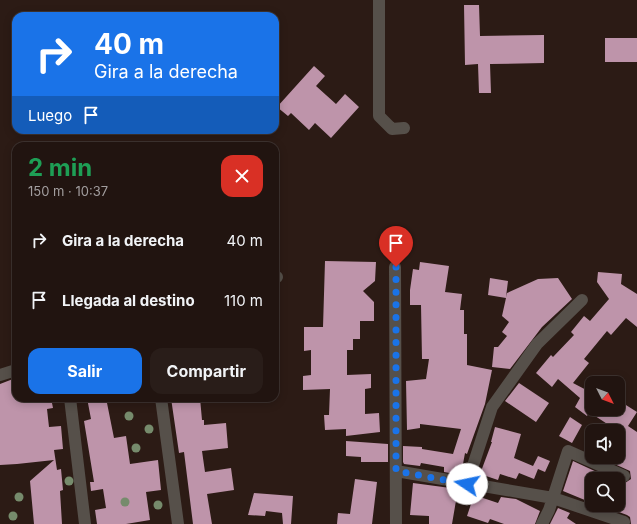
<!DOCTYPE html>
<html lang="es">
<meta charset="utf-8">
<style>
:root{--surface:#211410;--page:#291d19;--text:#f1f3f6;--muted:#a29e9f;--line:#3e3330;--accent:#1a73e8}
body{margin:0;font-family:Inter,sans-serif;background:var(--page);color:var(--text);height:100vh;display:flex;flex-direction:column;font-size:15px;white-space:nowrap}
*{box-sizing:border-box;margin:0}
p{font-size:13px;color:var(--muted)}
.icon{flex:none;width:22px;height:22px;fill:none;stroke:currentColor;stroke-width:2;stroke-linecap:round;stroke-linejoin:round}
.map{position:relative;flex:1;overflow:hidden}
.details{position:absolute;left:12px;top:142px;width:267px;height:260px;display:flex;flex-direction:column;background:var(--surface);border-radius:12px;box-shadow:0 2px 10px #0003,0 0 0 1px var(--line)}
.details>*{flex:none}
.banner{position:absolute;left:12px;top:12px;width:267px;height:122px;border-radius:12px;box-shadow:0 2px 10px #0003,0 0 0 1px var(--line);background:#1a73e8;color:#fff;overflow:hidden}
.needle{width:26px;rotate:132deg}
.fabs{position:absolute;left:585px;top:376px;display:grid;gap:8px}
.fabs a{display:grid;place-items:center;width:40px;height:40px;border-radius:8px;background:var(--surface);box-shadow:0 2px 10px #0003,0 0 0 1px var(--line);font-size:20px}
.pin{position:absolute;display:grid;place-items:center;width:34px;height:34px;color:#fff;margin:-41px -17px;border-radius:50% 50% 50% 0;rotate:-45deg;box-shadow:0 0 4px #0007}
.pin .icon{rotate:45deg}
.me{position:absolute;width:44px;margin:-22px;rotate:281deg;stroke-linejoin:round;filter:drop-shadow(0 0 3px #0008)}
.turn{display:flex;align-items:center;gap:14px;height:84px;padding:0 16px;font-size:18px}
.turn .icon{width:52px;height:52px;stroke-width:2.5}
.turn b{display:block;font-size:28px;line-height:34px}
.then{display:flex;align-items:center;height:38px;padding:0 16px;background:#0003;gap:8px;font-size:15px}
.round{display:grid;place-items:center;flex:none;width:42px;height:42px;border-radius:12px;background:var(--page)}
.headline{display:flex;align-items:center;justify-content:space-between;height:68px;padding:0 16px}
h1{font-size:24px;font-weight:700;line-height:30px;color:#1e9e55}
.primary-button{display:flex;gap:8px;margin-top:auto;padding:8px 16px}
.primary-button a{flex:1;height:46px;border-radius:12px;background:var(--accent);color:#fff;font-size:16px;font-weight:700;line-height:46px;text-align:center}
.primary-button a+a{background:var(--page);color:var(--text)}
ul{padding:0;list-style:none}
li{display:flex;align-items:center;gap:12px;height:60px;padding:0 16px}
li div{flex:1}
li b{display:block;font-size:15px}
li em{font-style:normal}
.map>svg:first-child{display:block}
.building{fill:#be94aa}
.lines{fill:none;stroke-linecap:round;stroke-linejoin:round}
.minor{stroke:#56504a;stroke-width:12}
.tree{fill:#768b6c}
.route{stroke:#1a73e8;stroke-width:7;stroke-dasharray:0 12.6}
</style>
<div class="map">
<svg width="637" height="524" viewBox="0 0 637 524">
<rect width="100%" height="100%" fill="#2c1b15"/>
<path class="building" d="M464 5H479L480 36 544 35V63L490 64 491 93H479L478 64 465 65Z
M605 38H637V62H605Z
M314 66 325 76 316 86 336 104 345 94 359 107 331 138 315 123 309 130 291 113 288 116 277 107Z
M325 261 376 262 375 281 363 291 374 302V321H360V339H353V350H347V375L371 374V388L365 389V414L379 413 380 432 346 436V429L325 430 324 415H329L330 389 303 390V376L311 375V350L304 351V327H323Z
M420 262 449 266 445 292 462 294 460 310H464V334H467V365L492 370 485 404 467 454 465 453 461 475 444 472V467L421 463 420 466 404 464 403 462V446L422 447V449L453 454 461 429 420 424V428L407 430 406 381 426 379 429 359H422L421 305H410V290L413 269 419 270Z
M598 272 622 274 621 284 637 294V327L626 318 611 335 607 331 584 359 589 363 573 383 592 393V409H618V400L637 412 628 426 637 432V524H631L630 517 627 515 600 505H618V482L625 483 631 479 630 471 610 462 613 457H618V431L589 412 587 416 575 407 580 398 558 379 552 387 536 373 551 355 553 357 574 335 571 332 584 316 590 321 609 299 597 282Z
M490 278 508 281 506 297 507 293 538 279 558 278 572 299 542 327 510 369 492 367 494 347H498L507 336 502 332 509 322 502 316 506 298 488 295Z
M13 379V390H16V398H51L53 408 47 409 49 427 61 426 63 449 54 450 57 470 61 469 63 490 60 491 62 524H34L30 481 54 460 17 464 0 465V384Z
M519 383 549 403 536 422 505 401Z
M87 398H106L114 438 126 436 130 464 158 460 161 490 146 492 150 520 126 524H97L95 510 106 508 103 489 91 491 90 482H94L84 421 91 419Z
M171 398H200L202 420H204V425L226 423 228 448 202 451 205 472 231 468 234 490 207 494 212 524H193L184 452 179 453Z
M570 417 582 425 572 443 559 436Z
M495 427 521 434 514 458 533 466 538 456 550 461 545 472 538 469 534 479 519 473 516 479 500 474 498 480 480 474 492 442H491Z
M346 441 388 444V462H361V457L346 456Z
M573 461 612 479H592V503L563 491Z
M355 479 377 482 372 524H337L338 513 350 514Z
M413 483 458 489 452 524H429V516L410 515Z
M254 493 293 496 291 524H283L282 513 266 511 265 516 248 515Z
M474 495 498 503 501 497 516 499 540 511 535 524H504L490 519 488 523 467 516Z
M558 508 570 513 567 518 576 524H550Z"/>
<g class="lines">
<path class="minor" d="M379 0V116L392 129 404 128
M395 267 396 524
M275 277H277
M0 375 16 370
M70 398 85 524
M161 398 178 524
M396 471 553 498 624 522
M467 484 492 407 537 344 582 300
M542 524 549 510 568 451 624 476"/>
</g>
<g class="tree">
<circle cx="129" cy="416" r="4.5"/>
<circle cx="149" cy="429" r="4.5"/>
<circle cx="136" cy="448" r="4.5"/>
<circle cx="69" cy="481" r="4.5"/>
<circle cx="19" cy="497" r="4.5"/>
<circle cx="125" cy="502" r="4.5"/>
<circle cx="158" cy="505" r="4.5"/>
<circle cx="13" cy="516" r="4.5"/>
</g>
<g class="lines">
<path class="route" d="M396 267V471L467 484"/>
</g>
</svg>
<div class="fabs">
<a><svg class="needle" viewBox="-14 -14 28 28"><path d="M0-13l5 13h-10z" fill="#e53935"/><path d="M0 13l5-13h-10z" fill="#a29e9f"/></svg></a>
<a><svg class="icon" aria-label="sound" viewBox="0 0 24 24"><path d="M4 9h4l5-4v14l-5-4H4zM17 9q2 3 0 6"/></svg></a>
<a><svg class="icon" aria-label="search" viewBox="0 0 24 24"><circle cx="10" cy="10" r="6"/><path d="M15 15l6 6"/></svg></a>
</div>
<div class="pin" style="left:396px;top:267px;background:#d93025"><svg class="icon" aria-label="arrive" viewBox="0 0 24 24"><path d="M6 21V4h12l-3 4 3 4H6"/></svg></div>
<svg class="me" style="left:467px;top:484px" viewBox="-20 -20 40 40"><circle r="19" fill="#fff"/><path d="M0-13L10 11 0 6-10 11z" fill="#1a73e8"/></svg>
<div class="banner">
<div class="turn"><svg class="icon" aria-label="right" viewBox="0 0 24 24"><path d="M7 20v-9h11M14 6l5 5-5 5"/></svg><div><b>40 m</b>Gira a la derecha</div></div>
<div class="then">Luego<svg class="icon" aria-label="arrive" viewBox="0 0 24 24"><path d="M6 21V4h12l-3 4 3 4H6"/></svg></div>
</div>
<section class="details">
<div class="headline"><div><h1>2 min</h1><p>150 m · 10:37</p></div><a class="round" style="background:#d93025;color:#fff"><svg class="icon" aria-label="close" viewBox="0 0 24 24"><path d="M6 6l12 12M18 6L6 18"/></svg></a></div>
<ul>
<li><svg class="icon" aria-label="right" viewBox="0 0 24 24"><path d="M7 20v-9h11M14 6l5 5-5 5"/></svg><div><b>Gira a la derecha</b></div><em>40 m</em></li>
<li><svg class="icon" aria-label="arrive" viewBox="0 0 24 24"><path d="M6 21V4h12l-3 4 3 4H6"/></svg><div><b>Llegada al destino</b></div><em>110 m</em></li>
</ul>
<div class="primary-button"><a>Salir</a><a>Compartir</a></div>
</section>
</div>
